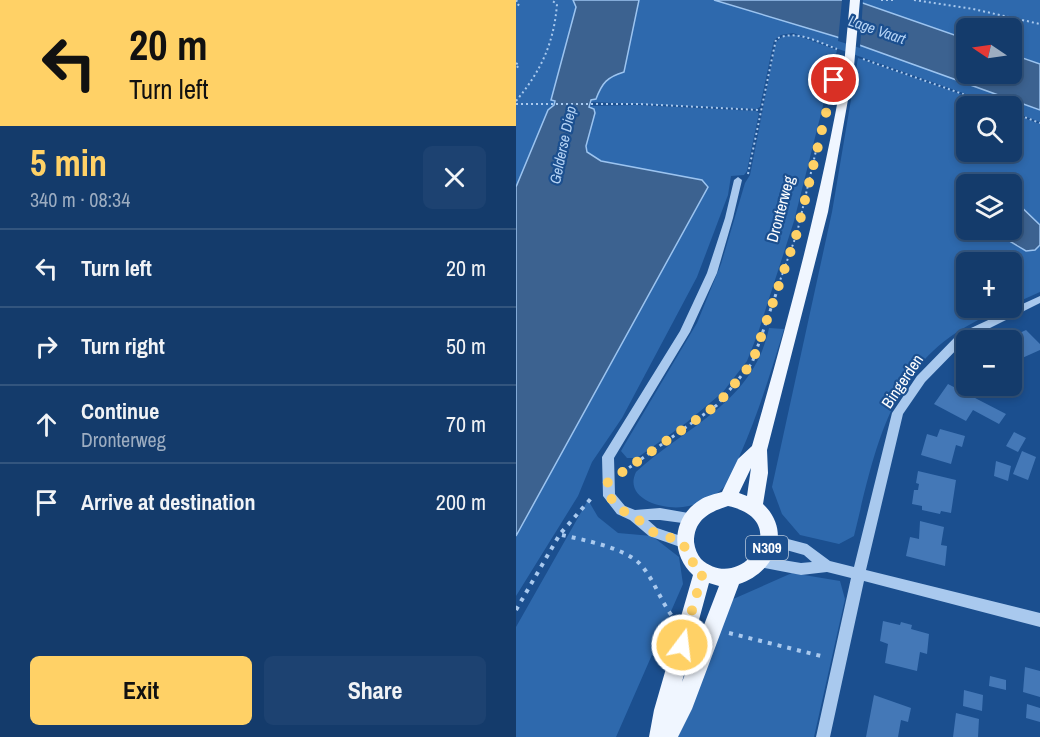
<!DOCTYPE html>
<meta charset="utf-8">
<style>
:root{--surface:#143b6b;--page:#1d4271;--text:#f1f3f6;--muted:#9dadc1;--line:#33557e;--accent:#ffd166}
body{margin:0;font-family:"Archivo Narrow",sans-serif;background:var(--page);color:var(--text);height:100vh;display:flex;flex-direction:column;font-size:22px;white-space:nowrap}
*{box-sizing:border-box;margin:0}
p{font-size:20px;color:var(--muted)}
.icon{flex:none;width:33px;height:33px;fill:none;stroke:currentColor;stroke-width:2;stroke-linecap:round;stroke-linejoin:round}
.map{position:relative;flex:1;overflow:hidden}
.side{display:flex;flex-direction:column;background:var(--surface);width:516px}
.side>*{flex:none}
.guide{background:#ffd166;color:#111;overflow:hidden}
.needle{width:39px;rotate:283deg}
.buttons{position:absolute;left:440px;top:18px;display:grid;gap:12px}
.buttons a{display:grid;place-items:center;width:66px;height:66px;border-radius:9px;background:var(--surface);box-shadow:0 3px 9px #0003,0 0 0 2px var(--line);font-size:30px}
.pin{position:absolute;display:grid;place-items:center;width:51px;height:51px;color:#fff;margin:-26px;border:3px solid #fff;border-radius:50%;box-shadow:0 2px 6px #0007}
.me{position:absolute;width:66px;margin:-33px;rotate:15deg;stroke-linejoin:round;filter:drop-shadow(0 0 4px #0008)}
.turn{display:flex;align-items:center;gap:21px;height:126px;padding:0 30px;font-size:27px}
.turn .icon{width:78px;height:78px;stroke-width:2.5}
.turn b{display:block;font-size:42px;line-height:51px}
.round{display:grid;place-items:center;flex:none;width:63px;height:63px;border-radius:9px;background:var(--page)}
.head{display:flex;align-items:center;justify-content:space-between;height:102px;padding:0 30px}
h1{font-size:36px;font-weight:700;line-height:45px;color:var(--accent)}
.cta{display:flex;gap:12px;margin-top:auto;padding:12px 30px}
.cta a{flex:1;height:69px;border-radius:9px;background:var(--accent);color:#111;font-size:24px;font-weight:700;line-height:69px;text-align:center}
.cta a+a{background:var(--page);color:var(--text)}
ul{padding:0;list-style:none}
li{display:flex;align-items:center;gap:18px;height:78px;padding:0 30px;border-top:2px solid var(--line)}
li div{flex:1}
li b{display:block;font-size:22px}
li em{font-style:normal}
main{display:flex;flex:1;min-height:0}
.map>svg:first-child{display:block}
.green{fill:#2e69ad}
.water{fill:#3c6290;stroke:#9cc4f0;stroke-width:1.5}
.pier{fill:#1b4f8f}
.building{fill:#4478b7}
.lines{fill:none;stroke-linecap:round;stroke-linejoin:round}
.path-far2{stroke:#a9c9ee;stroke-width:2;stroke-dasharray:2 3;stroke-linecap:butt}
.path-far1{stroke:#a9c9ee;stroke-width:3;stroke-dasharray:3 4.5;stroke-linecap:butt}
.path{stroke:#a9c9ee;stroke-width:4;stroke-dasharray:4 6;stroke-linecap:butt}
.minor{fill:#a9c9ee;fill-rule:evenodd}
.major{fill:#f0f6ff;fill-rule:evenodd}
.major-bridge{stroke:#f0f6ff;stroke-width:10}
.route{stroke:#ffd166;stroke-width:10;stroke-dasharray:0 18}
.labels{text-anchor:middle;stroke-width:4.5;stroke-linejoin:round;paint-order:stroke}
.far-water-label{font-size:15px;font-style:italic;fill:#b5d3f5;stroke:#1b4f8f}
.shield{fill:#1b4f8f;stroke:#bbcadd;stroke-width:1.5}
.shield-label{font-size:15px;font-weight:bold;fill:#fff}
.street-label{font-size:16px;fill:#fff;stroke:#1b4f8f}
</style>
<main>
<section class="side">
<div class="guide">
<div class="turn"><svg class="icon" aria-label="left" viewBox="0 0 24 24"><path d="M17 20v-9H6M10 6l-5 5 5 5"/></svg><div><b>20 m</b>Turn left</div></div>
</div>
<div class="head"><div><h1>5 min</h1><p>340 m · 08:34</p></div><a class="round"><svg class="icon" aria-label="close" viewBox="0 0 24 24"><path d="M6 6l12 12M18 6L6 18"/></svg></a></div>
<ul>
<li><svg class="icon" aria-label="left" viewBox="0 0 24 24"><path d="M17 20v-9H6M10 6l-5 5 5 5"/></svg><div><b>Turn left</b></div><em>20 m</em></li>
<li><svg class="icon" aria-label="right" viewBox="0 0 24 24"><path d="M7 20v-9h11M14 6l5 5-5 5"/></svg><div><b>Turn right</b></div><em>50 m</em></li>
<li><svg class="icon" aria-label="ahead" viewBox="0 0 24 24"><path d="M12 20V5M6 11l6-6 6 6"/></svg><div><b>Continue</b><p>Dronterweg</p></div><em>70 m</em></li>
<li><svg class="icon" aria-label="arrive" viewBox="0 0 24 24"><path d="M6 21V4h12l-3 4 3 4H6"/></svg><div><b>Arrive at destination</b></div><em>200 m</em></li>
</ul>
<div class="cta"><a>Exit</a><a>Share</a></div>
</section>
<div class="map">
<svg width="524" height="737" viewBox="0 0 524 737">
<rect width="100%" height="100%" fill="#1b4f8f"/>
<path class="green" d="M0 0H57L60 7 36 100 39 101 37 108 32 110 0 187Z
M123 0H198L210 3 321 37 524 110V122L495 111V106H484L277 33 265 35 258 40 244 107 240 109 74 102 80 99 85 85 95 76Z
M338 0H524V64L495 54V28H450V39Z
M280 35 321 50 278 221 242 333 231 361 207 392 170 423 121 458H111L105 451 109 444 181 323 205 264 229 183 234 175 260 42 267 36Z
M342 58 478 106H450V152H495V113L524 124V225L495 198V184H450V230H475L519 250 524 245V292L495 305V262H450V308H490C478 313 465 318 453 325 372 369 358 455 338 536L323 544 284 535 266 514 256 487 316 212Z
M121 105 240 111 243 113 231 171 228 175 215 176 212 195 181 277 106 418 76 462 62 496 0 596V536L192 187 85 161 71 152 70 146 79 113 73 106Z
M253 328 268 329C255 372 242 414 224 455 221 464 218 477 211 484 201 496 183 505 167 507 147 510 107 499 120 472 170 426 237 403 253 328Z
M72 500 82 517 102 533 136 536 163 557 167 584 100 737H0V627Z
M276 573 324 581 329 599 298 737H162L215 600Z"/>
<path class="water" d="M57 0H123L108 72C91 77 86 83 80 99L75 100 73 107 78 109 79 113 70 146 71 152 85 161 186 180 192 187 0 536V187L32 110 38 105 39 101 35 100 60 7Z
M198 0H338L450 39V74H495V54L524 64V110L321 37Z
M496 198 524 225V245L519 250 510 251 475 230H495Z"/>
<path class="pier" d="M326 0H347L344 48 322 41Z"/>
<path class="building" d="M510 330 524 344V350L497 362 495 337Z
M432 384 490 414 483 424 457 410 450 421 418 404Z
M424 429 449 436 446 447 440 445 435 464 405 455 411 434 421 437Z
M498 432 510 438 502 452 490 446Z
M506 451 520 457 512 480 497 474Z
M480 461 495 466 492 481 478 476Z
M402 471 440 480 435 513 425 511 424 514 406 510V506L396 504 398 490H402L403 484 400 483Z
M404 521 428 527 425 545 431 546 429 566 390 556 394 537 403 539Z
M367 621 384 625 385 622 396 625 395 629 413 634 411 654 404 652 401 671 369 663 372 644 364 641Z
M509 667 524 671V697L507 692Z
M474 676 490 680V690L473 686Z
M448 690 467 695 466 711 447 706Z
M358 695 395 708 392 722 385 720 382 737H350Z
M511 704 524 708V722L510 718Z
M440 713 463 719 462 737H437Z"/>
<g class="lines">
<path class="path-far2" d="M0 0 3 4 0 8
M365 0H377
M398 0 457 9 524 24
M347 59 481 106
M0 63 3 65 0 69
M0 101C25 71 38 43 41 4L35 0
M0 104H123L244 110
M495 112 524 123
M232 174 260 39C281 29 301 42 321 49
M261 289 281 233 302 142"/>
<path class="path-far1" d="M107 472 201 405 236 363 262 288"/>
<path class="path" d="M46 535C68 540 109 548 124 564 138 579 144 600 156 616
M0 610 44 534 78 495
M213 633 309 657"/>
<path class="minor" d="M222 177 226 180 217 218 201 273 174 332 98 458 99 494 109 506 119 510 144 508 178 514 180 518 178 522 174 524 144 520H132L141 528 171 538 173 542 171 546 167 548 133 536 114 520 101 514 87 496 86 457 164 331 191 273 209 218 218 180Z
M524 296V303L450 340 409 382 387 414 350 570 524 613V627L348 581 314 737H300L335 578 311 572 285 575 238 566 237 562 238 558 243 556 285 563 296 562 288 555 249 544 247 540 249 536 253 534 291 544 314 561 338 567 376 413 401 376 442 334Z"/>
<path class="major" d="M333 63 338 66 312 212 251 450 252 473 247 504C277 532 258 573 223 584L176 709 162 737H133L138 710 177 575C154 554 156 517 184 500 190 496 199 494 206 492L222 459 236 446C272 321 306 195 328 66ZM235 468 231 496 223 493ZM212 506C281 521 224 595 185 559 181 554 179 549 178 542 178 520 193 512 212 506ZM193 583 203 586 166 682Z"/>
<path class="major-bridge" d="M333 66 339 0"/>
</g>
<g class="lines">
<path class="route" d="M166 645 187 572C176 563 171 556 167 542L137 532 118 516 105 510 93 496 91 483 201 405 236 363 281 233 318 80"/>
</g>
<g class="labels">
<g class="far-water-label">
<text transform="translate(361 30) rotate(19)" y="5">Lage Vaart</text>
<text transform="translate(47 145) rotate(-78)" y="5">Gelderse Diep</text>
</g>
<rect class="shield" x="230" y="536" width="42" height="24" rx="4.5"/>
<g class="shield-label">
<text x="251" y="553">N309</text>
</g>
<g class="street-label">
<text transform="translate(264 209) rotate(-75)" y="6">Dronterweg</text>
<text transform="translate(386 381) rotate(-56)" y="6">Bingerden</text>
</g>
</g>
</svg>
<div class="buttons">
<a><svg class="needle" viewBox="-14 -14 28 28"><path d="M0-13l5 13h-10z" fill="#e53935"/><path d="M0 13l5-13h-10z" fill="#9dadc1"/></svg></a>
<a><svg class="icon" aria-label="search" viewBox="0 0 24 24"><circle cx="10" cy="10" r="6"/><path d="M15 15l6 6"/></svg></a>
<a><svg class="icon" aria-label="layers" viewBox="0 0 24 24"><path d="M12 4l9 5-9 5-9-5zM3 14l9 5 9-5"/></svg></a>
<a>+</a>
<a>−</a>
</div>
<div class="pin" style="left:318px;top:80px;background:#d93025"><svg class="icon" aria-label="arrive" viewBox="0 0 24 24"><path d="M6 21V4h12l-3 4 3 4H6"/></svg></div>
<svg class="me" style="left:166px;top:645px" viewBox="-20 -20 40 40"><circle r="17" fill="#ffd166" stroke="#fff" stroke-width="3"/><path d="M0-11L8 9 0 5-8 9z" fill="#fff"/></svg>
</div>
</main>
